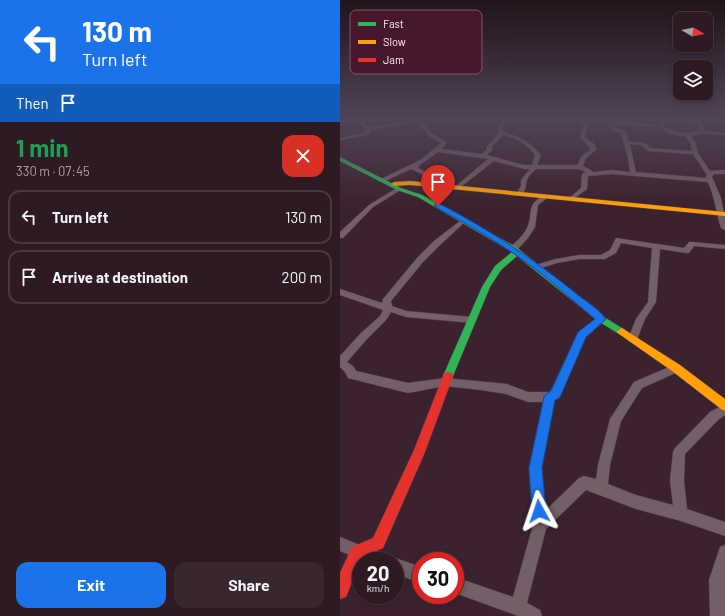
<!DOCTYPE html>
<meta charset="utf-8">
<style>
:root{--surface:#2d1a22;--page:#39272f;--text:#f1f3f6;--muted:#a7a1a5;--line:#483840;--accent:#1a73e8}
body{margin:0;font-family:Barlow,sans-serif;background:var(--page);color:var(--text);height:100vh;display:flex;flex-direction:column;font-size:15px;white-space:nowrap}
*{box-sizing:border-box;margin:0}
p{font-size:13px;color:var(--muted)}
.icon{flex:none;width:22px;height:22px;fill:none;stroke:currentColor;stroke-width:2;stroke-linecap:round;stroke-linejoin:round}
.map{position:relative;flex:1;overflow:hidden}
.drawer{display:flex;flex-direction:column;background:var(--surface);width:340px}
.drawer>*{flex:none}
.top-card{background:#1a73e8;color:#fff;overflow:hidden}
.needle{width:26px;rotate:99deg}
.fabs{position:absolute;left:333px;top:12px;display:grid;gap:8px}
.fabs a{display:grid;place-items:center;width:40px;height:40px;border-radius:8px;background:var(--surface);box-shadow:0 2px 6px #0003,0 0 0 1px var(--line);font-size:20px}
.speed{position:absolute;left:12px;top:552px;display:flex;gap:8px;font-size:20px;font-weight:700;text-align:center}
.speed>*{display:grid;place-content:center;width:52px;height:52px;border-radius:50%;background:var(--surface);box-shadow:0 2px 6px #0003,0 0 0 1px var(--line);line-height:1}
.speed small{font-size:10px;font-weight:400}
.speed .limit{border:6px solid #d22;background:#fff;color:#111}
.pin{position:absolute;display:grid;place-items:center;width:34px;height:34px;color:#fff;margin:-41px -17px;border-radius:50% 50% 50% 0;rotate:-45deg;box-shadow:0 0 4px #0007}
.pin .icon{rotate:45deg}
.me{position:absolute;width:44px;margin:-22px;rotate:355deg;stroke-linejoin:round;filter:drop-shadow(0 0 3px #0008)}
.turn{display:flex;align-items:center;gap:14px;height:84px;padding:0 16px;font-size:18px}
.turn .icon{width:52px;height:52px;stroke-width:2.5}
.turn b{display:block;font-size:28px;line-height:34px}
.then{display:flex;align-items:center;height:38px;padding:0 16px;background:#0003;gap:8px;font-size:15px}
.round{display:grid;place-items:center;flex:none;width:42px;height:42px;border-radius:12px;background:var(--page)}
.headline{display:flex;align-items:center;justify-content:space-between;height:68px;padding:0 16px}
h1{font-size:24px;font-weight:700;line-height:30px;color:#1e9e55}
.cta{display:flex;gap:8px;margin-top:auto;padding:8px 16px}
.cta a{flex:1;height:46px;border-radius:12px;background:var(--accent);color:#fff;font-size:16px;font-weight:700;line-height:46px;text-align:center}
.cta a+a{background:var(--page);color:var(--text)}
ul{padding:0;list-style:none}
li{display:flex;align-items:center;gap:12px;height:54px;margin:0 8px 6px;padding:0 8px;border:2px solid var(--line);border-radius:12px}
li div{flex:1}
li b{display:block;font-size:15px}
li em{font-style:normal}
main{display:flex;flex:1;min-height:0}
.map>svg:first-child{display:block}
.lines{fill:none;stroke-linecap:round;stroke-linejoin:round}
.street-casing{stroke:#513e46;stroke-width:1}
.fast-casing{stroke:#513e46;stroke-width:1}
.slow-casing{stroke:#513e46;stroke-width:1}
.jam-casing{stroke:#513e46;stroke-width:1}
.street{fill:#725f67;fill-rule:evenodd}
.fast{fill:#30b455;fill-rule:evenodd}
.slow{fill:#ff9f0a;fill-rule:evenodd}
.jam{fill:#e5322d;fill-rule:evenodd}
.route{fill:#1a73e8;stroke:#114b97}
.key{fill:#47182d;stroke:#7d5869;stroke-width:1}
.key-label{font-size:11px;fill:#fceff4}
</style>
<main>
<section class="drawer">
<div class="top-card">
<div class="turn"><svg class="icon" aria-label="left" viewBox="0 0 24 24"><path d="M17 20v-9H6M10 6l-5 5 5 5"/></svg><div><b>130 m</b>Turn left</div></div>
<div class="then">Then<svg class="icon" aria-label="arrive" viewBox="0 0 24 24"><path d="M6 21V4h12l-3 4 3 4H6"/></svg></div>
</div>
<div class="headline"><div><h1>1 min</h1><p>330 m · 07:45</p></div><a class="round" style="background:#d93025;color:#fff"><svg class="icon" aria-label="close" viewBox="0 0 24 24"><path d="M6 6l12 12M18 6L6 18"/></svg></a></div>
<ul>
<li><svg class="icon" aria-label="left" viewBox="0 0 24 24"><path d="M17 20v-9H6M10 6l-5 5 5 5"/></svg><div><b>Turn left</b></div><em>130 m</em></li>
<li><svg class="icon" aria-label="arrive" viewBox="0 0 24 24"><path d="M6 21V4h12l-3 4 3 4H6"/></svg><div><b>Arrive at destination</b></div><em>200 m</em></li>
</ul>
<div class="cta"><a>Exit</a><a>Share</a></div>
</section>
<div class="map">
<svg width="385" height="616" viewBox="0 0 385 616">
<rect width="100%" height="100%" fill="#3c222e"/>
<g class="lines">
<g class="street-casing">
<path id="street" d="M74 118H79L81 120 102 118 83 123 93 134 106 142 107 143 101 149 142 154 147 149V146L159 133 158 128 163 118H167L162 128 164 132C179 136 191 142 201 155L197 165H238L241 157 251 149 240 137 243 122 192 118 246 119 314 125H320L322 122 309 118 358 121 357 118H361L365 131 385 133V135L363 133 351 136 355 142 358 153 370 171 385 170V174H374L372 177 381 198 385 218V230L381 228C376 212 375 198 368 182L271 174 248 176 247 189 232 200 229 198 241 188 242 174 246 172 239 169H196C193 172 188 176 187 180 185 186 187 191 180 195L177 193 181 186V180L190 169H184L154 161 118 189 116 188V186L148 159 98 152 81 164 78 168 86 172 98 184V186H94L82 174 71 169 43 182 40 180 41 179 82 159 101 143 89 136 77 122 31 130 27 135 0 140V138L23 133 26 129 22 127 19 122 0 121V119L23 120 26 125 30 127 75 120ZM248 122 266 123 271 130 281 133 288 158 290 172 271 170 254 172 243 166 246 158 257 149 253 143 245 137ZM326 122 358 124 360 131C348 134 334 134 324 126ZM271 124 320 127 328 133 345 136 350 142 352 151 310 148 305 143 289 141 285 131 275 128ZM163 135C176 138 187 144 195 155L192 165H184L147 155 153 149 152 147ZM290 144 301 145 308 151 353 154 367 175 366 178 296 172Z
M57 188 62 189 33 207 3 238H0V232L29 205Z
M205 195 210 196 198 205 195 227 188 238 176 251H170V247C176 242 183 236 187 228 194 213 185 204 205 195Z
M124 218 126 219V221L100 245 83 262 51 301 52 306 66 311 132 317 135 318 137 320 135 322 132 323 66 317 51 312 46 320 27 339 7 362 13 366 16 371 68 383 105 378 167 384 188 392H210L239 332 258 317H264L266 319 264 321 246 337 219 398 215 400 201 468 206 510 239 478 244 476 256 479 258 465 270 419 294 382 336 364 340 365 341 368 340 371 302 388 281 421 270 465 268 484 296 495 333 505 330 481 333 452 335 448 370 412 385 404V415L378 420 345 454 344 481 347 509 385 522V536L341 521 296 509 246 490 206 529 187 603 200 610 202 616H178L115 593V577L173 597 193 525 189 468 203 402H188L166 394 141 390 105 386 68 393 8 378 5 372 0 367V356L21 333 40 316 43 310 0 295V289L42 303 43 299 77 258 94 241Z
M276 238 344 248 349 242H352L385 245V249L354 246 349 253H346L320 249 316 302 305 319 296 342H290L288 339 296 319 308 302 312 248 281 243 276 253 265 259H239L217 263 198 269 194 267 195 265 216 259 239 255H261L270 250Z
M0 537 47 556 50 561H24L0 551Z
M385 545V616H370L369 580 380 547Z
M55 558 81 567V583L55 574V561H50Z"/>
</g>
<g class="fast-casing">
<path id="fast" d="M0 157 61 188 82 195 176 247 264 317 285 330 287 332 285 334H279L258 321 177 256 161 270 150 287 113 376 112 379 108 380 104 379 103 376 142 287 155 266 172 252 78 197 57 190 0 161Z"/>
</g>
<g class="slow-casing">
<path id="slow" d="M70 181 385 212V216L70 185 54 186 51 184 54 182Z
M282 328 340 365 385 399V411L381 409 332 371 279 334 277 332 279 330Z"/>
</g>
<g class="jam-casing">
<path id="jam" d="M108 372 112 373 113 376 85 452 43 548 22 557 6 597 0 599V573L12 547 33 538 74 450 103 376 104 373Z"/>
</g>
<use href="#street" class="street"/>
<use href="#fast" class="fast"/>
<use href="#slow" class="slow"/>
<use href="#jam" class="jam"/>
</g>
<linearGradient id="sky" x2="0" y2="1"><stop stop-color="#211319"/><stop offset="0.58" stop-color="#504457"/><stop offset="1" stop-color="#504457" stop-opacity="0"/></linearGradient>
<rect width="385" height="205" fill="url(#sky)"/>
<path class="route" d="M95 204H100C150 230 195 260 238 295 247 302 260 310 266 319L246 337 221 395 219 398 215 400 202 468 206 511 204 516 199 518 194 516 192 511 189 468 204 397 206 394 211 391 238 332 255 319C236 303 218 287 199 272 167 247 131 226 95 207Z"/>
<rect x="10" y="10" width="132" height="64" rx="6" class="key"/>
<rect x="18" y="22" width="18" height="4" fill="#30b455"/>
<rect x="18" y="40" width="18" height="4" fill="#ff9f0a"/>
<rect x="18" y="58" width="18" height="4" fill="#e5322d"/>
<g class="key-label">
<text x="43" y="28">Fast</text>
<text x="43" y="46">Slow</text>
<text x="43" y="64">Jam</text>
</g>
</svg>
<div class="fabs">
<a><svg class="needle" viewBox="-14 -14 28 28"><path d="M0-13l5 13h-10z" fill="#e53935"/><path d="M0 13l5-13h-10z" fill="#a7a1a5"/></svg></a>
<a><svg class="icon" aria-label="layers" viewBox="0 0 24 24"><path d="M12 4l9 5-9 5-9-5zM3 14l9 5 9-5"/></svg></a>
</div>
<div class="speed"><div>20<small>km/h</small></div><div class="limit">30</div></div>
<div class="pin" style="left:98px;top:206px;background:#d93025"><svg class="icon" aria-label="arrive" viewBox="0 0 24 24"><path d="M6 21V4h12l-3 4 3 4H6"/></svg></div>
<svg class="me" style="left:199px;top:511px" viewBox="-20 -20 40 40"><path d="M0-17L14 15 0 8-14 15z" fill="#1a73e8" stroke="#fff" stroke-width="4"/></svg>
</div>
</main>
